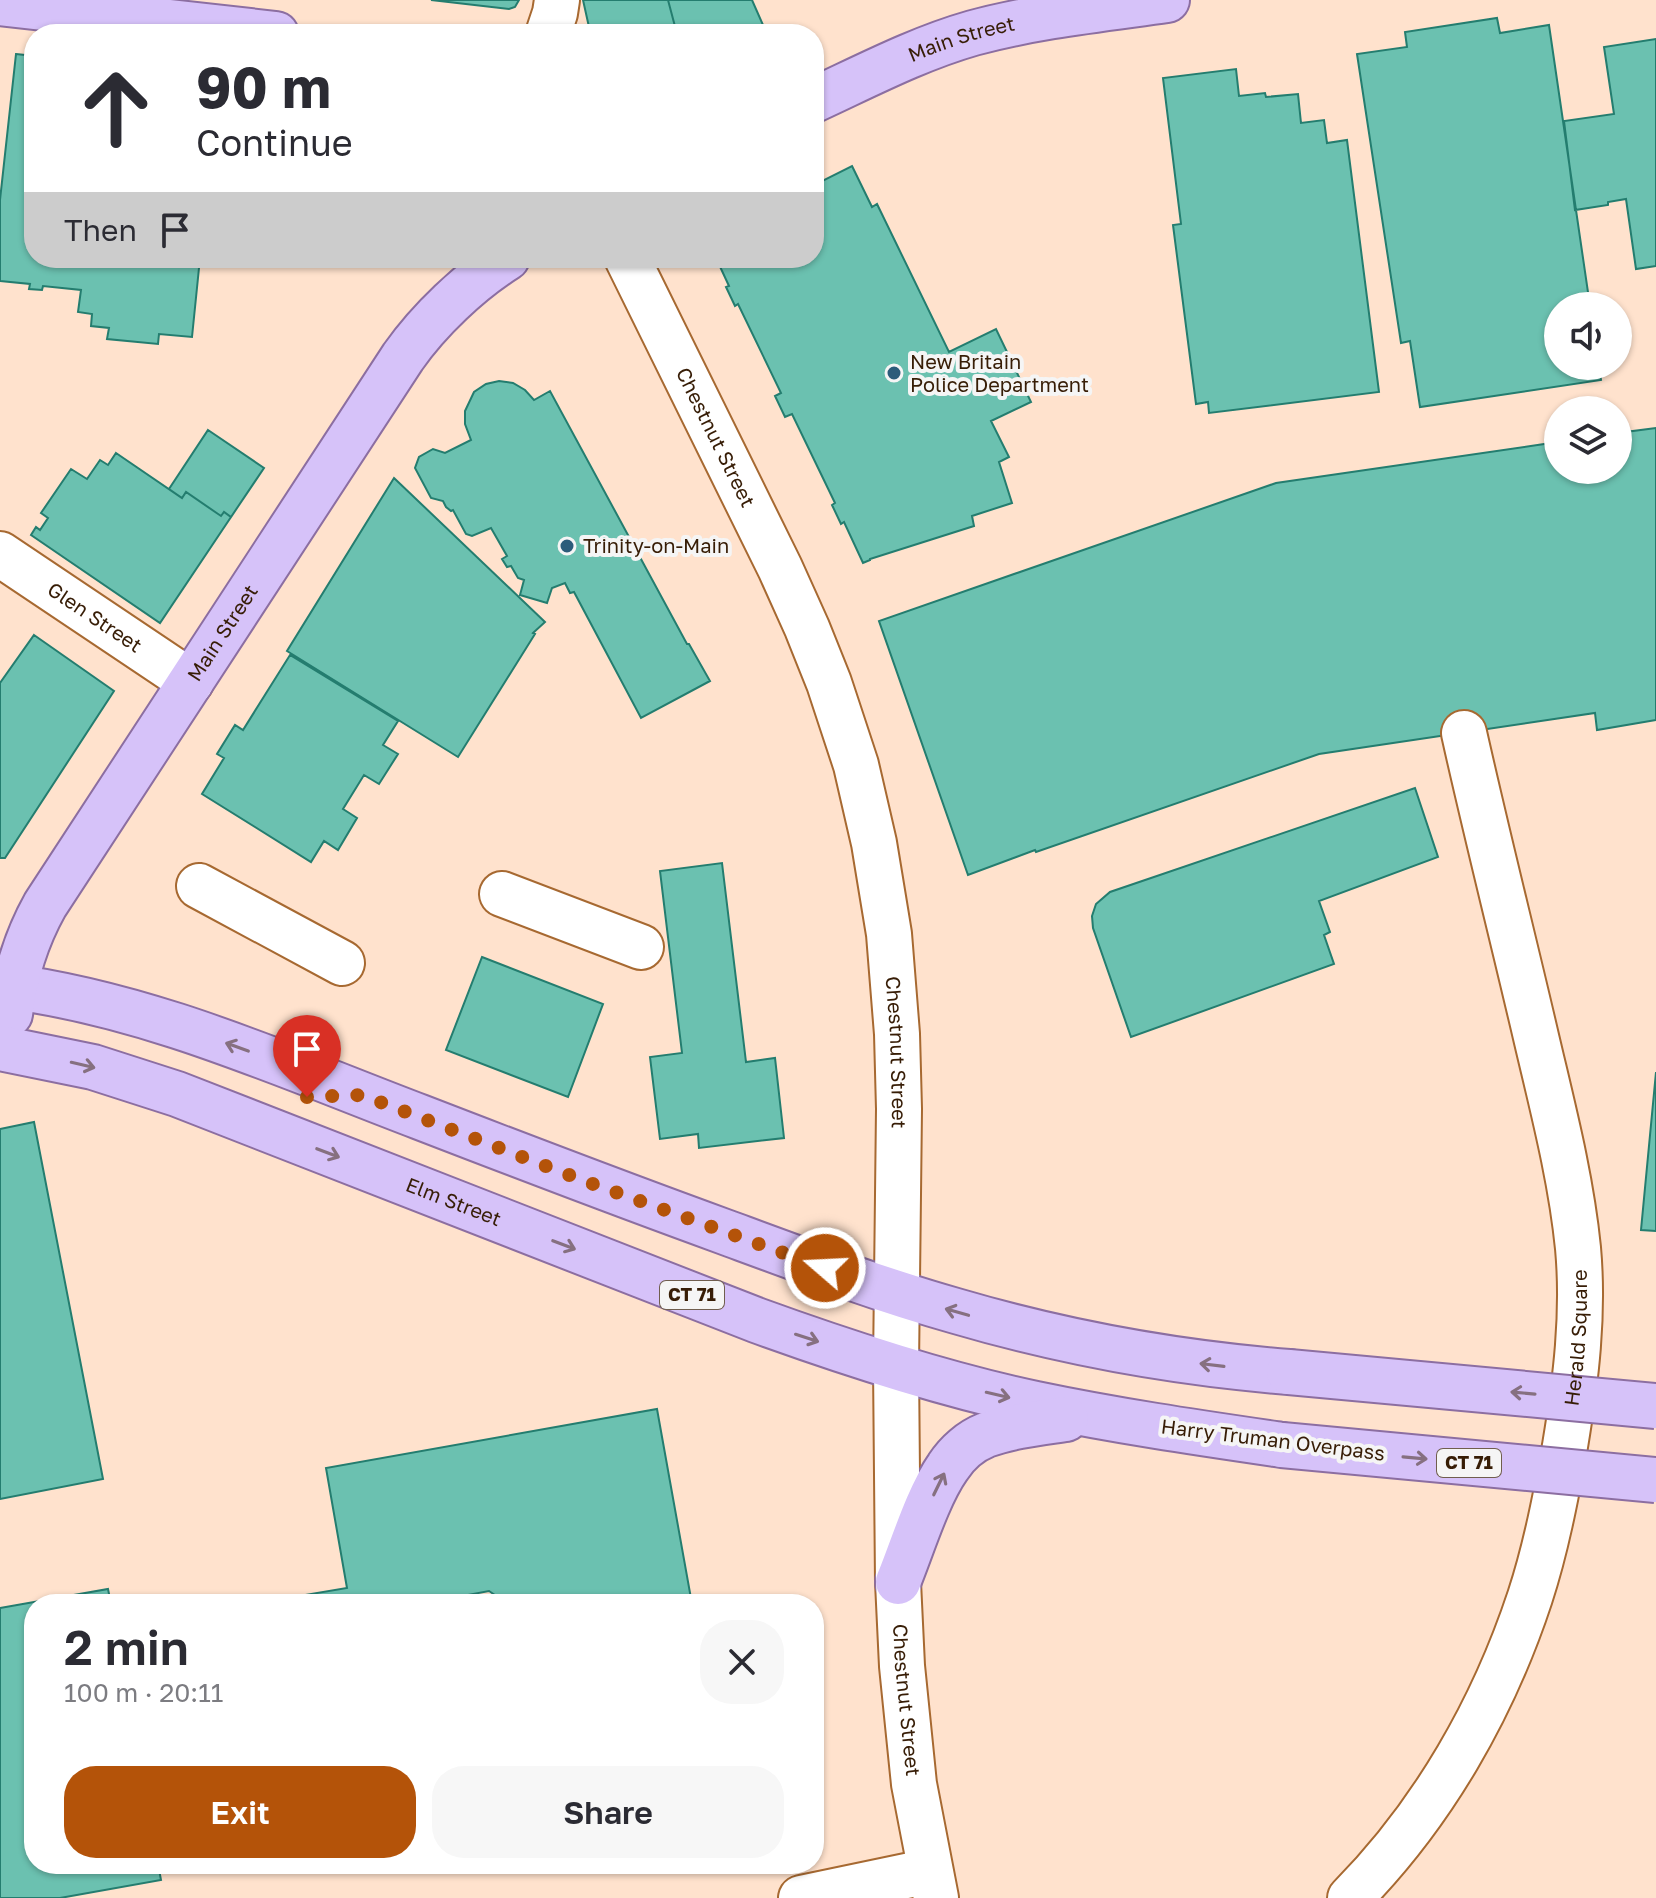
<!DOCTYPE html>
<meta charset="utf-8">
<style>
:root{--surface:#fff;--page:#f7f7f7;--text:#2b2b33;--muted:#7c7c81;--accent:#b45309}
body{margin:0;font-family:"Golos Text",sans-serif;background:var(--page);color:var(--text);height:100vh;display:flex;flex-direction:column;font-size:30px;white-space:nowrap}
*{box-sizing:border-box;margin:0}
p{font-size:26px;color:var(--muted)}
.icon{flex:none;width:44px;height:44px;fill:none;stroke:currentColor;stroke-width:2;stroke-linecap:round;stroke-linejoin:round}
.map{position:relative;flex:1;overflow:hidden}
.panel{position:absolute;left:24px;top:1594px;width:800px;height:280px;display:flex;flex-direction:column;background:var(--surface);border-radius:32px;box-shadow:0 2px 6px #0004}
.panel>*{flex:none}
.guide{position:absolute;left:24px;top:24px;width:800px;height:244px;border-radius:32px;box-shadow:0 2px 6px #0004;background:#fff;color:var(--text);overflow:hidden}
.tools{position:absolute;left:1544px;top:292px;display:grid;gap:16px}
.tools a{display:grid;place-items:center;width:88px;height:88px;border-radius:50%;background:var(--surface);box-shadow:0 2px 6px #0004;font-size:40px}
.pin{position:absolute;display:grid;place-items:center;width:68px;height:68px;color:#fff;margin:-82px -34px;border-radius:50% 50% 50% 0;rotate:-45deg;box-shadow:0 0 8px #0007}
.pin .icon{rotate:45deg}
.me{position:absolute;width:88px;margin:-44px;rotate:289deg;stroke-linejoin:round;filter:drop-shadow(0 0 6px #0008)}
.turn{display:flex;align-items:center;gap:28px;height:168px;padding:0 40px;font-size:36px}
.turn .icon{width:104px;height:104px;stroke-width:2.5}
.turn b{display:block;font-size:56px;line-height:68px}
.then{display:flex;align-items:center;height:76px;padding:0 40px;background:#0003;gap:16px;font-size:30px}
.round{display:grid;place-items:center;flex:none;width:84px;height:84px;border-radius:32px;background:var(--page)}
.headline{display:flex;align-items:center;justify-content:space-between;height:136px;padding:0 40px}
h1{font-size:48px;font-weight:600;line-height:60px}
.cta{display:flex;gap:16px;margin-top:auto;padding:16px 40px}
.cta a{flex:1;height:92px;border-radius:32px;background:var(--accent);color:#fff;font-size:32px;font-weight:600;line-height:92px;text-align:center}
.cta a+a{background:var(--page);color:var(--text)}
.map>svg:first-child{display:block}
.building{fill:#6bc1b0;stroke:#247d6f;stroke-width:2}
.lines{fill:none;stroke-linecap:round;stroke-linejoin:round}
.minor-casing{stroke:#a76931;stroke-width:48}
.major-casing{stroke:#8c6ea1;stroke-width:48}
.minor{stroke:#fff;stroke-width:44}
.major{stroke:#d6c2f9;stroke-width:44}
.major-bridge-casing{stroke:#8c6ea1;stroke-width:48;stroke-linecap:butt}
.major-bridge{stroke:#d6c2f9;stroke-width:44}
.oneway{stroke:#867080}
.route{stroke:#b45309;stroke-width:14;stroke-dasharray:0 25.2}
.poi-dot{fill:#2c5c7a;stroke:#f5f5f5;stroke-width:3}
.labels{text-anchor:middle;stroke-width:8;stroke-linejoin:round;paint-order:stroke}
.shield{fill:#f5f5f5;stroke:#705e4e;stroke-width:2}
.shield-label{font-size:18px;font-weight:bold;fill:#371d06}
.street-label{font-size:20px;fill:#371d06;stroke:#f5f5f5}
.poi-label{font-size:20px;fill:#371d06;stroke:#f5f5f5;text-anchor:start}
</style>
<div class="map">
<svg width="1656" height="1898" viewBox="0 0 1656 1898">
<rect width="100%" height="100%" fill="#ffe2cd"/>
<path class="building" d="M431 0H519L515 7 509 9Z
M583 0H668L677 34H648L589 27Z
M668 0H752L767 34H677Z
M1497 18 1500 33 1549 25 1590 306H1558V366H1599L1601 380 1420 407 1410 341 1401 343 1357 54 1407 47 1405 32Z
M1656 39V266L1636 269 1626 199 1608 202V205L1575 210 1564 121 1614 114 1604 47Z
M16 54 34 56V258H200L192 337 159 334 158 344 107 339 109 328 91 326 92 314 78 312 81 290 43 286 42 290 29 289 30 284 0 281V200Z
M1236 69 1239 96 1265 93 1266 97 1298 94 1301 123 1324 120 1327 143 1347 140 1379 392 1209 413 1208 402 1196 404 1173 225 1181 224 1163 78Z
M852 166 872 207 877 204 949 352 996 329 1031 402 991 421 1009 457 999 462 1012 503 972 516 974 526 870 559V560L863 563 844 522 841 524 832 505 835 503 792 414 785 417 775 396 781 393 738 304 735 306 726 287 729 286 716 258H814V185Z
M499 381 513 383 525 390 534 400 550 391 687 644H689L710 681 641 718 574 592 570 593 565 583 552 588 547 603 520 595 524 580 518 578 511 566 507 567 502 559 507 556 491 528 472 536 466 534 453 510 451 511 446 507 443 501 431 498 415 468 419 457 433 449 445 453 471 440 465 424V411L474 392 486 384Z
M1656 428V720L1597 730 1595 713 1319 754 1036 852 1035 850 968 875 879 621 1276 483 1558 442V470H1618V433Z
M208 430 264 468 231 517 224 512 221 516 186 492 182 498 169 489Z
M116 453 182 498 186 492 221 516 224 512 231 517 160 623 31 535 36 527 40 530 48 518 41 513 71 469 87 479 100 460 108 465Z
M394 478 545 622 533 633 535 634 458 757 287 651Z
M34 635 114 691 5 858H0V683Z
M290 655 398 721 383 745 398 754 379 784 364 775 343 809 357 818 338 850 324 841 311 862 202 794 224 758 217 754 235 725 243 730Z
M1415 788 1438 857 1319 901 1330 932 1324 935 1334 964 1131 1037 1093 928 1092 916 1096 904 1110 892Z
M722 863 746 1062 775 1058 784 1138 699 1148 698 1134 660 1139 650 1057 682 1053 660 871Z
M482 957 603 1004 568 1097 446 1050Z
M1656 1072V1231L1641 1230Z
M34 1122 103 1479 0 1499V1129Z
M657 1409 692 1604H508L489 1591 420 1604H294L293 1597 347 1588 326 1468Z
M108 1589 111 1604H34V1864H158L161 1880 60 1898H0V1608Z"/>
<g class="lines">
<g class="minor-casing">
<g id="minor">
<path d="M548 34 555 13 557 0"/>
<path id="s1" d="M627 258 780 568 807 628 829 683 856 765 874 843 889 934 897 1034 899 1109 896 1366 898 1582 902 1666 914 1784 936 1898"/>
<path id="s2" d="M0 554 191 682"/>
<path d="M199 886 342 963"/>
<path d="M502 894 641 947"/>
<path d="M801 1898 930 1871"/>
<path id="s3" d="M1350 1898C1433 1814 1493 1709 1530 1597 1546 1548 1556 1496 1565 1446 1576 1380 1584 1314 1578 1248 1571 1178 1553 1109 1537 1041 1513 938 1487 836 1464 733"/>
</g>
</g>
<g class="major-casing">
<g id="major">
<path d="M0 3 276 34"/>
<path id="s4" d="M814 100C866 76 917 49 973 33 1036 16 1103 9 1167 0"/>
<path d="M0 985C147 1003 283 1065 420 1117 521 1156 623 1195 725 1232 801 1260 878 1289 956 1311 1065 1343 1176 1363 1289 1372"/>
<path id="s5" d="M10 1014C15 976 26 939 45 905L403 357C429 320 469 282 507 258"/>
<path id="s6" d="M0 1048 93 1067 177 1094 756 1320C847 1353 941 1384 1036 1404 1117 1421 1200 1433 1282 1445"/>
<path d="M898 1582C912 1548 927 1497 948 1467 957 1453 971 1441 986 1435 1011 1426 1039 1423 1066 1419"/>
</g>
</g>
<use href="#minor" class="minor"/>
<use href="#major" class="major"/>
<g class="major-bridge-casing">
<path id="major-bridge" d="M1289 1372 1656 1406
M1282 1445 1656 1480"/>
</g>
<use href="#major-bridge" class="major-bridge"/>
</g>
<defs><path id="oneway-shaft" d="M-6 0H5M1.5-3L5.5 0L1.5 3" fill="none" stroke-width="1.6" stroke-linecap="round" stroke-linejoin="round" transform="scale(2)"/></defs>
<g class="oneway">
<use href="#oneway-shaft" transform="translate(237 1047) rotate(-160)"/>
<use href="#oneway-shaft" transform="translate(83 1065) rotate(13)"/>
<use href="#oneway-shaft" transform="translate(328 1153) rotate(21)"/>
<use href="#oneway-shaft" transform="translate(564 1245) rotate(21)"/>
<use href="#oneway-shaft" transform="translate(957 1312) rotate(-164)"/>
<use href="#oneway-shaft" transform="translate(807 1338) rotate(18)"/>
<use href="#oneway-shaft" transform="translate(1212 1365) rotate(-173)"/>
<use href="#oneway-shaft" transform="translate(1523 1393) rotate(-175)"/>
<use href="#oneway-shaft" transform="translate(998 1395) rotate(13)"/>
<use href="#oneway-shaft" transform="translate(1415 1458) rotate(5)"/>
<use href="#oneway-shaft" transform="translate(939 1484) rotate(-64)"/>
</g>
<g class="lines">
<path class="route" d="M307 1097 362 1095 582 1180 825 1268"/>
</g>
<g class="poi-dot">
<circle cx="894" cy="373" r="8"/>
<circle cx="567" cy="546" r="8"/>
</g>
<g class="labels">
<g class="shield">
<rect x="660" y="1281" width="64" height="28" rx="6"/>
<rect x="1437" y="1449" width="64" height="28" rx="6"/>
</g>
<g class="shield-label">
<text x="692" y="1301">CT 71</text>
<text x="1469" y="1469">CT 71</text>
</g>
<g class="street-label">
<text dy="7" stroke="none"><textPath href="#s4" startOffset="160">Main Street</textPath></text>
<text dy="7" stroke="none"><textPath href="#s1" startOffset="200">Chestnut Street</textPath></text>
<text dy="7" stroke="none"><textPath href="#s2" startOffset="114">Glen Street</textPath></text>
<text dy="7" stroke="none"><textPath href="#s5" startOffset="440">Main Street</textPath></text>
<text dy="7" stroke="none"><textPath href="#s1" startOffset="848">Chestnut Street</textPath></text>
<text dy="7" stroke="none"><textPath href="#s6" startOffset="480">Elm Street</textPath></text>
<text dy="7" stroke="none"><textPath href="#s3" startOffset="618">Herald Square</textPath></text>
<text transform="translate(1273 1440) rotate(7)" y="7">Harry Truman Overpass</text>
<text dy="7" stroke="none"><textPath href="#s1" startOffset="1496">Chestnut Street</textPath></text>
</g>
<g class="poi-label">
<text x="910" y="369">New Britain<tspan x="910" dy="23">Police Department</tspan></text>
<text x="583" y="553">Trinity-on-Main</text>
</g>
</g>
</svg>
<div class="tools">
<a><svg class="icon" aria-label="sound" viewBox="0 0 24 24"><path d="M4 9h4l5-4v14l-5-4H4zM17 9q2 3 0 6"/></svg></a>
<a><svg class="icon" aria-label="layers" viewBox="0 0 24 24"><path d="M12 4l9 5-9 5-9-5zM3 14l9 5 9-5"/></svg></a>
</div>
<div class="pin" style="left:307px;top:1097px;background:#d93025"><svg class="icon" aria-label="arrive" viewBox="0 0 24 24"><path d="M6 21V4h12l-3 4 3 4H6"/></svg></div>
<svg class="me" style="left:825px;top:1268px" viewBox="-20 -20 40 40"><circle r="17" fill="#b45309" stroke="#fff" stroke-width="3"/><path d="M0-11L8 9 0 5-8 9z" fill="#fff"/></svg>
<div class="guide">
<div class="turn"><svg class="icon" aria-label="ahead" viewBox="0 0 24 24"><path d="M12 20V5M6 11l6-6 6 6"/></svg><div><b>90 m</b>Continue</div></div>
<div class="then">Then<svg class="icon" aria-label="arrive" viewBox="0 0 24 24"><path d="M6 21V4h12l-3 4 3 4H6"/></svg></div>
</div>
<section class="panel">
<div class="headline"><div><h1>2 min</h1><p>100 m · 20:11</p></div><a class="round"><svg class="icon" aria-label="close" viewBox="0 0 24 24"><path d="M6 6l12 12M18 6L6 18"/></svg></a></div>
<div class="cta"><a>Exit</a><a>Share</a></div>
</section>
</div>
